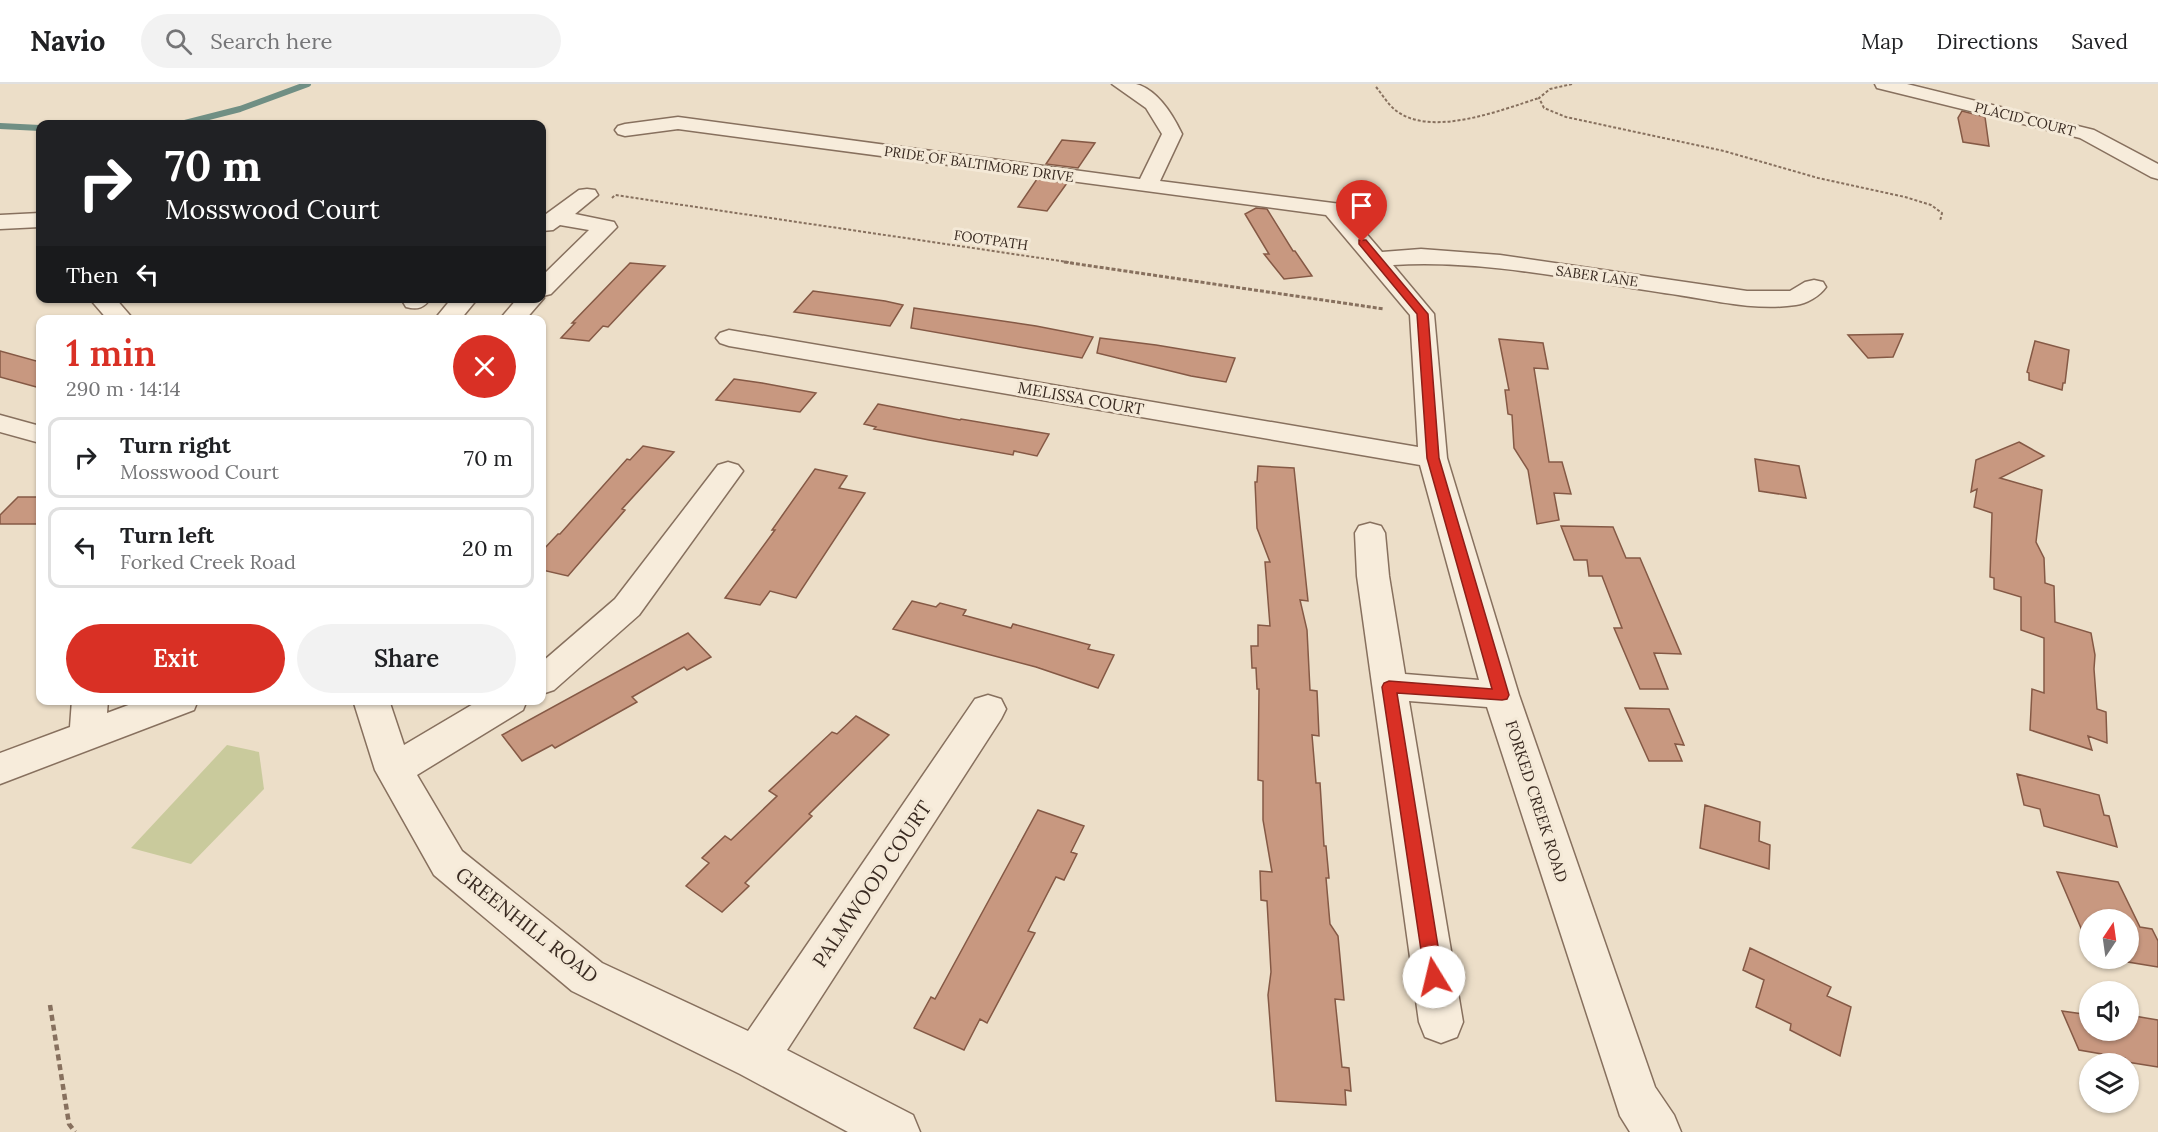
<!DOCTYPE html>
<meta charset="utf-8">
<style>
:root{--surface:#fff;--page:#f2f2f2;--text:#202124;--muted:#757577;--line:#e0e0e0;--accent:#d93025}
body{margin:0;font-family:Lora,serif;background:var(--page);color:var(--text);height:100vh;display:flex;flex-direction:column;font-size:22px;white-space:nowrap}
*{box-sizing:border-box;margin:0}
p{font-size:20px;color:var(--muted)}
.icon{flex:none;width:33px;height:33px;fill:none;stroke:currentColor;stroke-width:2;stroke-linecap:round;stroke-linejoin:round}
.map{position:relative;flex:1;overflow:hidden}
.panel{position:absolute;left:36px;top:231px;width:510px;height:390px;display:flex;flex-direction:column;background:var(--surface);border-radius:12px;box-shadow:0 2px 4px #0004}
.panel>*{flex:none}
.top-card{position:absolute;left:36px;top:36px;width:510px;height:183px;border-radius:12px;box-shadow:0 2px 4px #0004;background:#202124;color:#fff;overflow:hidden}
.needle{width:39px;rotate:13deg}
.controls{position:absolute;left:2079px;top:825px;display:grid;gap:12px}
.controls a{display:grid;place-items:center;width:60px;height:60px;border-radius:50%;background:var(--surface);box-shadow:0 2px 4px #0004;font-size:30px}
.pin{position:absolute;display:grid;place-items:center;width:51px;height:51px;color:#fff;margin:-62px -26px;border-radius:50% 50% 50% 0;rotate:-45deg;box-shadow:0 0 6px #0007}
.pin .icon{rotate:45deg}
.me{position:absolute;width:66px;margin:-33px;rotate:351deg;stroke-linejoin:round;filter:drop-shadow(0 0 4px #0008)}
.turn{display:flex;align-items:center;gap:21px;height:126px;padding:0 30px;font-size:27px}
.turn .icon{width:78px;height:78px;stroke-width:2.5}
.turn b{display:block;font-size:42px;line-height:51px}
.then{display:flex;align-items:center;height:57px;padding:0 30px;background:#0003;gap:12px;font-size:22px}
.round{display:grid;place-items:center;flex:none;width:63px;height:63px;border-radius:32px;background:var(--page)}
.overview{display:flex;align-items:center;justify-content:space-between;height:102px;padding:0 30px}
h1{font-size:36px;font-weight:600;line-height:45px;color:var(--accent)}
.action{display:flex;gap:12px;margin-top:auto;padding:12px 30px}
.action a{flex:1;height:69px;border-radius:36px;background:var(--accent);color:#fff;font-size:24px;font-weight:600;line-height:69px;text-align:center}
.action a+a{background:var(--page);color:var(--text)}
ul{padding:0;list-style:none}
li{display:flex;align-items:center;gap:18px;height:81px;margin:0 12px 9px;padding:0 18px;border:3px solid var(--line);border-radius:12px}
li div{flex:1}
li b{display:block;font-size:22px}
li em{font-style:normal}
header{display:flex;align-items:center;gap:36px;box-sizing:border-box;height:84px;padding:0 30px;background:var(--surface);border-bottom:2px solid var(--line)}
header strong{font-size:28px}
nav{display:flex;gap:33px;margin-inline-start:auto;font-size:21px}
.search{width:420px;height:54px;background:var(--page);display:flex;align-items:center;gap:15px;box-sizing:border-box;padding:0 21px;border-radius:33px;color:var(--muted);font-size:22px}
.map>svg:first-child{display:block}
.green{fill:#c9ca9c}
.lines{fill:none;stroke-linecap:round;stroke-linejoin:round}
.stream{stroke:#708f84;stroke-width:6}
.building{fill:#c89880;stroke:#855945;stroke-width:1.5}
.minor-casing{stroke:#87705e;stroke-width:3}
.path-far2{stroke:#87705e;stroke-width:2;stroke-dasharray:3 2;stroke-linecap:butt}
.path-far1{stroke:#87705e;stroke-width:3;stroke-dasharray:4 2;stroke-linecap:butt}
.path{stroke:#87705e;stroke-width:4.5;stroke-dasharray:6 4;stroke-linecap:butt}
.minor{fill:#f7ecdb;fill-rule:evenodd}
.route{fill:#d93025;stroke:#8d1f18;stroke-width:1.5}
.labels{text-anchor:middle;stroke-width:6;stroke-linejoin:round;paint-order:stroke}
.far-street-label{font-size:14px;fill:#392a21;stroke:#f4e9d7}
.street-label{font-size:16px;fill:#392a21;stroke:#f4e9d7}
.near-street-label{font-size:20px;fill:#392a21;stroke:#f4e9d7}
</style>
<header>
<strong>Navio</strong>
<div class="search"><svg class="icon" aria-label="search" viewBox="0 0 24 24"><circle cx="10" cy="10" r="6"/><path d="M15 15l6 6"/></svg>Search here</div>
<nav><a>Map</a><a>Directions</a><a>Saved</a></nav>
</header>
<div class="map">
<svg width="2158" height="1048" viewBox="0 0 2158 1048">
<rect width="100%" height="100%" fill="#ecdec8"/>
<path class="green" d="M227 661 259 668 264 705 191 780 131 764Z"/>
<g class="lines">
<path class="stream" d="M181 40 240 25 308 0
M0 42 40 44"/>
</g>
<path class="building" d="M1962 27 1985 33 1989 62 1963 58 1958 34Z
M1062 56 1095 59 1078 84 1046 80Z
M1037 95 1067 99 1047 127 1018 123Z
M1256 124 1267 125 1293 167H1295L1312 192 1284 195 1264 170H1269L1245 130Z
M630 179 665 182 608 243 603 242 589 257 561 254 575 239H572Z
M813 207 885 217 903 221 890 242 794 228Z
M914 224 1036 242 1093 253 1082 274 911 244Z
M1903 250 1893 273 1868 274 1848 251Z
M1100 254 1156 261 1235 274 1226 298 1191 292 1097 269Z
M1499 255 1543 259 1548 285 1534 284 1549 378H1562L1571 410 1554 409 1559 436 1537 440 1528 386 1514 364 1512 331 1508 330 1505 306H1509Z
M2035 257 2069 266 2065 299H2063L2062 306 2029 296V289L2027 288Z
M0 267 40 278V304L0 293Z
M734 295 762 299 816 309 800 328 716 316Z
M878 320 960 336 961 335 1049 350 1037 372 1014 367 1013 371 929 356 874 345 876 343 864 340Z
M2019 358 2044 372 2000 394 2042 406 2036 458 2044 474 2045 499 2054 502 2055 538 2091 549 2095 571 2094 585 2097 625 2106 628 2107 659 2088 652 2092 666 2030 646 2032 605 2044 609V554L2021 546V513L1994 505V494L1990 493 1992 429 1974 423 1977 405 1971 408 1976 376Z
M643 362 674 368 622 425 625 426 568 492 542 486V467L558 450H560L627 375 630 376Z
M1755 375 1799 382 1806 414 1759 407Z
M1258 382 1294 384 1308 517 1300 516 1307 546 1310 606 1317 607 1318 629 1319 652 1312 651 1316 699H1320L1324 762H1326L1329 794H1326L1330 840 1338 852 1344 916 1335 915 1342 983 1349 984 1351 1007 1345 1006 1346 1021 1276 1017 1268 911 1271 888 1267 817 1261 816 1260 787 1272 788 1263 736V697L1258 696 1259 605H1257L1256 584H1252L1251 562H1258V541L1270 542 1265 478H1270L1257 444 1255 398H1257Z
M815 385 847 392 839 404 865 409 796 514 770 507 760 521 725 514 775 446H772Z
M18 413H40V440H0V431Z
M1561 442 1613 443 1626 474H1640L1681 570 1654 569 1668 605H1640L1614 544H1622L1602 492H1589L1587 476H1574Z
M912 517 936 523 940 519 966 526 963 531 1011 544 1013 540 1090 561 1088 565 1114 571 1098 604 1036 583 893 545Z
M688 549 711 573 687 586 684 583 632 613 637 618 555 664 552 661 522 677 502 651Z
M1625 624 1669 625 1684 661 1675 660 1682 677H1649Z
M856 632 889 651 809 730 812 732 745 799 749 802 722 828 686 802 709 779 702 774 725 752 731 756 777 712 769 707 832 648 837 650Z
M2017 690 2099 711 2104 731 2109 732 2117 763 2044 742 2040 725 2024 721Z
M1705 721 1760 738 1759 757 1770 761 1769 785 1700 764Z
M1038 726 1084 742 1071 768 1077 770 1064 796 1056 793 1028 847 1035 849 987 939 980 935 964 966 914 944 931 913 935 915Z
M2057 788 2118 798 2140 843 2152 845 2158 857V883L2128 878V836H2090V852L2084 851Z
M1750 864 1831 903 1827 912 1851 923 1840 972 1790 946 1791 940 1756 923 1764 896 1743 886Z
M2062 927 2090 931V946H2128V931L2158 936V983L2127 978 2125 974 2079 966Z"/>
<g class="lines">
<g class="minor-casing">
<path id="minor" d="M1112 0C1119 0 1129 0 1136 0 1158 6 1173 31 1182 50L1160 97 1341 120 1382 168 1421 165 1500 171 1747 207H1790L1805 198 1814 196 1823 198 1826 203C1820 212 1806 220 1796 221 1757 227 1716 217 1678 211 1586 198 1486 175 1393 181L1434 230 1447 374 1519 611 1655 1003 1674 1031 1681 1048H1630L1620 1032 1487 623 1409 617 1463 938 1457 953 1441 959 1425 953 1419 938 1357 492 1355 449 1359 442 1370 439 1381 442 1385 449 1389 492 1405 590 1479 596 1420 381 729 262 720 259 716 254 720 249 729 246 1418 363 1410 231 1326 131 678 45 625 52 618 50 615 46 618 42 625 40 678 33 1140 95 1162 50 1146 24Z
M1875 0H1907L2094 46 2158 80V95L2151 93 2080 54 1877 4Z
M587 105 595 106 598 111 575 130 614 138 617 143 551 210 543 212 544 214 525 236H499L518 214H542V192L589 146 560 141 553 146 542 147V133L579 106Z
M40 129V143L0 145V131Z
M89 214H115L134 236H108Z
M405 214H431C424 224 418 226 406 223L403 218Z
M452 214H478L460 236H434Z
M0 331 40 342V359L0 348Z
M728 378 738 381 743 387 639 531 554 606 542 610V578L615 515 718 381Z
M988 611 1001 615 1006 625 1001 635 787 966 913 1031 920 1048H848L740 990 572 907 434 791 375 686 353 616H389L404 661 480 616H527L523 626 417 691 462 767 602 879 748 947 975 615Z
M72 616H108L107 629 142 616H198L194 626 0 700V669L70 643Z"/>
</g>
<path class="path-far2" d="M1572 0 1550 5 1539 14 1544 24 1566 33 1724 67 1818 94 1905 113 1931 121 1942 129 1940 137
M1376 3C1382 10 1387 19 1394 25 1429 55 1501 26 1539 14
M612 114 615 111 1074 179"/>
<path class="path-far1" d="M1064 178 1384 225"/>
<path class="path" d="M50 921 69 1040 75 1048"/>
<use href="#minor" class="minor"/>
</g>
<path class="route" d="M1359 156H1366L1428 230 1439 374 1509 611 1507 615 1502 616 1397 609 1443 893 1441 899 1434 901 1428 899 1425 893 1382 603 1384 599 1389 597 1492 605 1427 374 1417 230 1359 160Z"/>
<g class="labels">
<g class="far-street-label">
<text transform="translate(2025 35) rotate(14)" y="5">PLACID COURT</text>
<text transform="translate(979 80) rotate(8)" y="5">PRIDE OF BALTIMORE DRIVE</text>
<text transform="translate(991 156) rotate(8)" y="5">FOOTPATH</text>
<text transform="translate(1597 192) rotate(8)" y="5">SABER LANE</text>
</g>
<g class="street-label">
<text transform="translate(1081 314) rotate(10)" y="6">MELISSA COURT</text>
<text transform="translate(1537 717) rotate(72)" y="6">FORKED CREEK ROAD</text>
</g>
<g class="near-street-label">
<text transform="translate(872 800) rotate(-56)" y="7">PALMWOOD COURT</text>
<text transform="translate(527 841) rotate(38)" y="7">GREENHILL ROAD</text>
</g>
</g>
</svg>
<div class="controls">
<a><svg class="needle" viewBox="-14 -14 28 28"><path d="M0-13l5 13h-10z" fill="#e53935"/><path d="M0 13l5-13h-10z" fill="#757577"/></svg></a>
<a><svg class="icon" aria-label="sound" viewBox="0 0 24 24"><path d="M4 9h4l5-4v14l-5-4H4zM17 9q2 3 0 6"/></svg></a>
<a><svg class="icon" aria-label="layers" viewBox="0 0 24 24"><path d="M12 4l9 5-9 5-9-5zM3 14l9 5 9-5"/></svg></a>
</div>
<div class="pin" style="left:1362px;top:158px;background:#d93025"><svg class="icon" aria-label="arrive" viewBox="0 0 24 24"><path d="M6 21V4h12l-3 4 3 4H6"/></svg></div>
<svg class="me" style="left:1434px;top:893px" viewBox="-20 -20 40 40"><circle r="19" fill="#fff"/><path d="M0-13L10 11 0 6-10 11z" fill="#d93025"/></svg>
<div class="top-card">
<div class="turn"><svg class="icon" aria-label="right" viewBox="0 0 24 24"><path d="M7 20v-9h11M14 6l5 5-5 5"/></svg><div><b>70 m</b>Mosswood Court</div></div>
<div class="then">Then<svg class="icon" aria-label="left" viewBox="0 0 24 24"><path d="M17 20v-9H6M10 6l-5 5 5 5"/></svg></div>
</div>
<section class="panel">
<div class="overview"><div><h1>1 min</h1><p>290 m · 14:14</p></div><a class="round" style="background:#d93025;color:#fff"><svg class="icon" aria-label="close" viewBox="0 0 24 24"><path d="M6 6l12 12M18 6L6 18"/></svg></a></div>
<ul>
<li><svg class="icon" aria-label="right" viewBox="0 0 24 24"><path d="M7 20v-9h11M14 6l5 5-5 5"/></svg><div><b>Turn right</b><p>Mosswood Court</p></div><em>70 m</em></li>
<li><svg class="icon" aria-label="left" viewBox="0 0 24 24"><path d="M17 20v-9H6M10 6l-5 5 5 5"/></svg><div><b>Turn left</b><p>Forked Creek Road</p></div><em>20 m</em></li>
</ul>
<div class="action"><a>Exit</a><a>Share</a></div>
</section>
</div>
